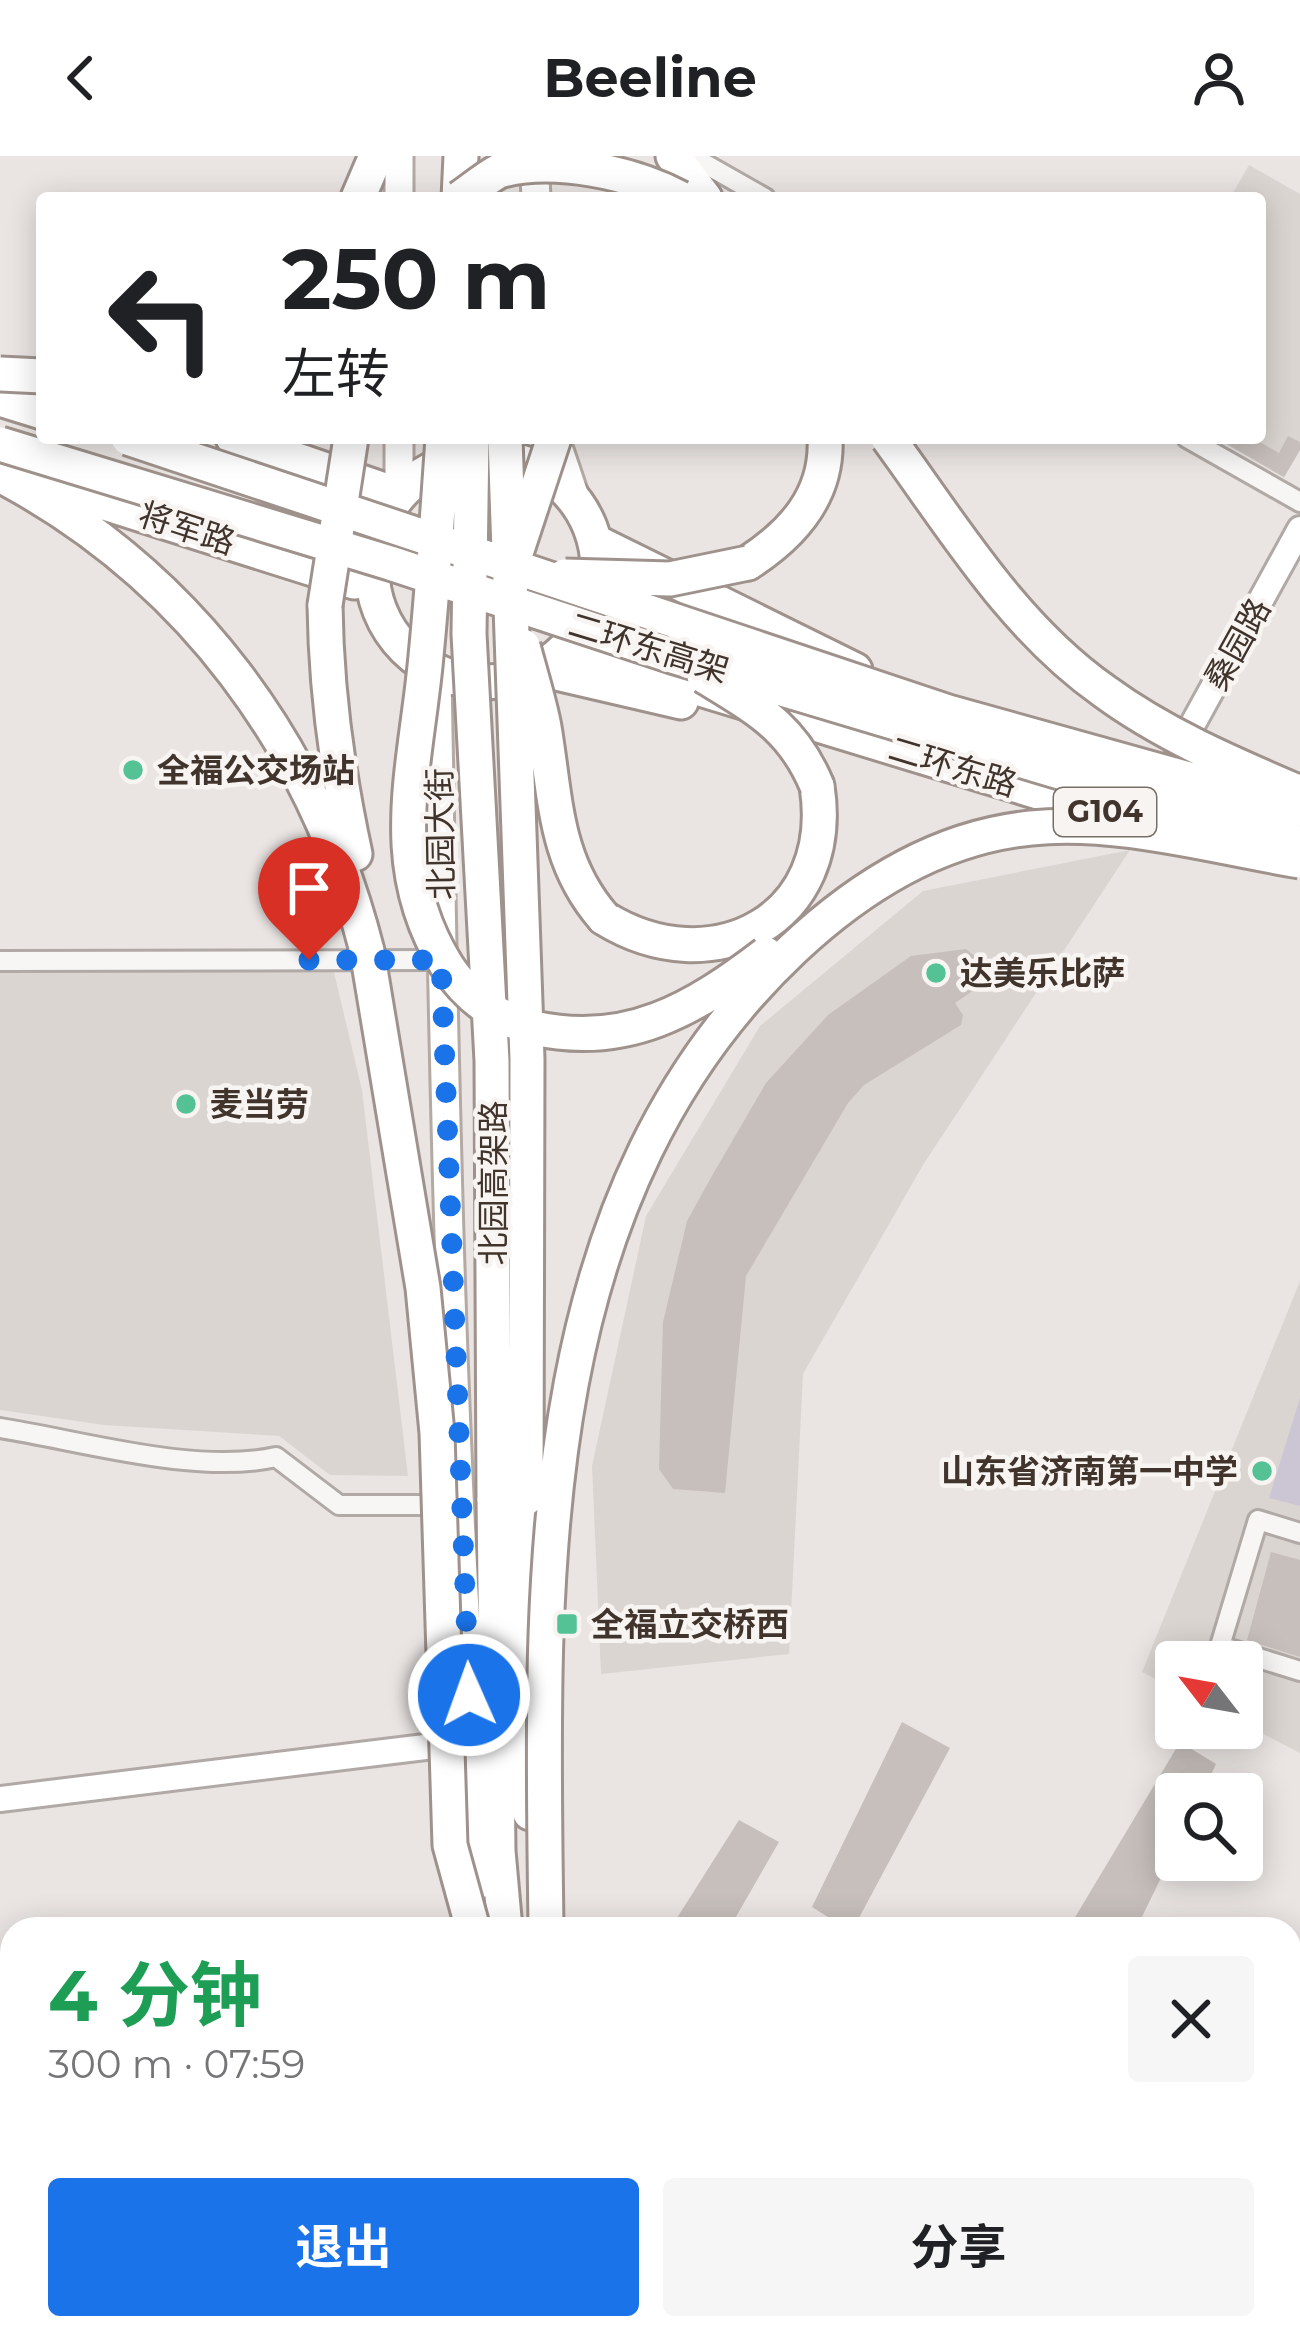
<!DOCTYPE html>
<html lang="zh">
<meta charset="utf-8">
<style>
:root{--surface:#fff;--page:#f6f6f6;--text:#202124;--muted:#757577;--accent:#1a73e8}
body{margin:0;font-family:Montserrat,"Noto Sans SC",sans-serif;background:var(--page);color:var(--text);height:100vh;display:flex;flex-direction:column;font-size:45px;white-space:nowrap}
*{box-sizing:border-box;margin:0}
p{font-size:39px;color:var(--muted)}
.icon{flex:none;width:66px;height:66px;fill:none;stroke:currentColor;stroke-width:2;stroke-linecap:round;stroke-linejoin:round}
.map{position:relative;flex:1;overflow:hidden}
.panel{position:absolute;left:0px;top:1761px;width:1302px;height:423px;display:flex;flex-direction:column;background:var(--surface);border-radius:36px 36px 0 0;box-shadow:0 6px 30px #0003}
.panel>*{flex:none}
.banner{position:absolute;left:36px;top:36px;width:1230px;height:252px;border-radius:12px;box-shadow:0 6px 30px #0003;background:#fff;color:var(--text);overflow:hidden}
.needle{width:78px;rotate:301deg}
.controls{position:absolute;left:1155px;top:1485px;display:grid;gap:24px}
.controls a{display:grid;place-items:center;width:108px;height:108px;border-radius:12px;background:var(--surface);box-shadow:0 6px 30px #0003;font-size:60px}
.pin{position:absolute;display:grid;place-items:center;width:102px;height:102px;color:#fff;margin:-123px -51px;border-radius:50% 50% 50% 0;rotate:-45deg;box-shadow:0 0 12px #0007}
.pin .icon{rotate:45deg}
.me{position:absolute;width:132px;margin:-66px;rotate:358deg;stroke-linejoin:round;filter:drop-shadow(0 0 9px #0008)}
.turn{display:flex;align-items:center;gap:42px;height:252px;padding:0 48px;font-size:54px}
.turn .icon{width:156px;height:156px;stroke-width:2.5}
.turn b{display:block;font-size:84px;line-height:102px}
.round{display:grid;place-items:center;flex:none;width:126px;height:126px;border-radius:12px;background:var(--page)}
.head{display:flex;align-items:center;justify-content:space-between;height:204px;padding:0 48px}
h1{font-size:72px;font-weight:700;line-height:90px;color:#1e9e55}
.cta{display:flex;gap:24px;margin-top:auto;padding:24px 48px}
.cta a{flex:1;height:138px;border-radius:12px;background:var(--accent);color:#fff;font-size:48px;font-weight:700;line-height:138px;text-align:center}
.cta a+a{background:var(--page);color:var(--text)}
header{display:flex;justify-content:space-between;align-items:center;height:156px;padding:0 48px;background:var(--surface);font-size:54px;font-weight:700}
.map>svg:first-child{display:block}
.built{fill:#dbd5d1}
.green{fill:#ccc5d3}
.building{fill:#c6bfbb}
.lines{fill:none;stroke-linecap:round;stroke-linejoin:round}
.lane-casing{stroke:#b0a9a5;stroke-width:15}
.street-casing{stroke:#b0a9a5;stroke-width:24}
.secondary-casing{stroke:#b0a9a5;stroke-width:30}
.primary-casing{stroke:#b4a9a3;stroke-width:33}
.highway-casing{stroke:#9f928c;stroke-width:39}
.lane{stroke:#f8f6f5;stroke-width:9}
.street{stroke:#f8f6f5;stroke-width:18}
.secondary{stroke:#fff;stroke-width:24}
.primary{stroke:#fff;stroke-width:27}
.highway{stroke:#fff;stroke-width:33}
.highway-bridge-casing{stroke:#9f928c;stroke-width:39;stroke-linecap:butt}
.highway-bridge{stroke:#fff;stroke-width:33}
.route{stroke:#1a73e8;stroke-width:21;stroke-dasharray:0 37.8}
.poi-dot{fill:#55c296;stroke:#f7f4f2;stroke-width:4.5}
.labels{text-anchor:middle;stroke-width:9;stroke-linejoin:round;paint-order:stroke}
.shield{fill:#f7f4f2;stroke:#776e67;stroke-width:3}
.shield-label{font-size:30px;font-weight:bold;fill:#40342c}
.street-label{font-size:33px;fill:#40342c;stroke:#f7f4f2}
.poi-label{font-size:33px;font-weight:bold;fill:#40342c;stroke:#f7f4f2;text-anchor:start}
</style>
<header><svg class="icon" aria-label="back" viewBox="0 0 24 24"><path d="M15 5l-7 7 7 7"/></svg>Beeline<svg class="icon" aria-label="person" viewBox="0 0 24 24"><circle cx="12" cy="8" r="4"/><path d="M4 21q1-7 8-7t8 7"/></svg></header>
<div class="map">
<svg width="1300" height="2183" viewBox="0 0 1300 2183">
<rect width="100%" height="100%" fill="#eae5e3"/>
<path class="built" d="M1249 9 1300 38V294L1284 322 1216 282H1260V42H1230Z
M1130 694 923 1009 803 1218 789 1498 601 1518 592 1310 646 1060 760 870 923 735Z
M0 807 332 808 362 934 408 1320 330 1319 279 1280 104 1269 0 1254Z
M1300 1125V1597L1242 1567V1506H1176V1533L1142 1516Z
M12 2109V2172H88L90 2183H0V2110Z
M99 2172H458L460 2183H100Z"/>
<path class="green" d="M1300 1242V1350L1269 1342Z"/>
<path class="building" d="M1288 280 1300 286V294L1284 321 1216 282H1253L1279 297Z
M966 793 988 811 986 826 955 847 963 859 961 869 864 929 848 947 746 1120 725 1337 673 1333 659 1313 663 1166 687 1065 713 1018 766 927 828 859 911 800Z
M1271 1396 1300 1404V1501L1247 1484Z
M902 1566 950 1592 853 1773H847L812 1751Z
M1180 1586 1216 1608 1202 1638H1176V1691L1136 1773H1068Z
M739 1664 779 1686 729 1773H670Z"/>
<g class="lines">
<g class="lane-casing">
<path id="lane" d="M1140 2172H1155
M1032 2183 1037 2172"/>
</g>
<g class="street-casing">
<path id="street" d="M691 0 765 42
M1187 282 1300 346
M0 805 441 804
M0 1272C82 1285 196 1319 276 1301L339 1349H440
M1300 1377 1258 1364 1220 1490 1300 1515
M1290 2078 1300 2105
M939 2172 946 2183"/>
</g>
<g class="secondary-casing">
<path id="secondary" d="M1178 595 1300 373
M0 1643 458 1587"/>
</g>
<g class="primary-casing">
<path id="primary" d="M534 0 536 42
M399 42V0
M555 282 576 344
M399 339V282
M437 518C444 921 450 1325 484 1727"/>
</g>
<g class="highway-casing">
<path id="highway" d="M673 0 705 42
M358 42 376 0
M459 42 461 0
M0 243 42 256
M233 282 399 339
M372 413a113 113 0 1 1 226 0a113 113 0 1 1-226 0Z
M0 319C189 419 315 590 367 795
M32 324 354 426
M596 386 855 514
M748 407C793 378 828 339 825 282
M325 449C326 534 337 615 355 698
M566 492 1143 668
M539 513 681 546
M604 762C712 829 838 764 817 630
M494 1342 498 1695 505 1773
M526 1342 530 1657
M553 2172 556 2183
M601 2172 603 2183"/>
</g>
<use href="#lane" class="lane"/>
<use href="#street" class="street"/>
<use href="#secondary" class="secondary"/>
<use href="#primary" class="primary"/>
<use href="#highway" class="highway"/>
<g class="highway-bridge-casing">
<path id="highway-bridge" d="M460 42C473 33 486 22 499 15 553 0 631 16 680 42
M0 218 42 220
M128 282 948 556 1300 654
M443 282C438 355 433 428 426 500 416 612 383 708 447 810 468 842 498 863 534 872 627 893 694 853 766 798
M472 282 469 478 492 905 494 1342
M505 282 527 903 526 1342
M888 282C953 371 1012 470 1104 535 1161 577 1228 606 1293 634
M0 288 390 407 672 500 1300 688
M515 400 554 282
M565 420 670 423 748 407
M325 449 351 282
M523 490C530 517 539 544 544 571 556 642 554 705 604 762
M704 520C757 553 792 570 817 630
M367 795 423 1132 437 1277 450 1689 473 1773
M546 1773C542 1434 524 1046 793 793 859 731 938 681 1031 672 1118 663 1214 691 1300 705"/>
</g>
<use href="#highway-bridge" class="highway-bridge"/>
</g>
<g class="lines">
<path class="route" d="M309 804H441L469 1539"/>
</g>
<g class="poi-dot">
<circle cx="133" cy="614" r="12"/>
<circle cx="936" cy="817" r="12"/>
<circle cx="186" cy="948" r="12"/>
<circle cx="1262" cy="1315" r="12"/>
<rect x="555" y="1456" width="24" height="24" rx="6"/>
</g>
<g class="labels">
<rect class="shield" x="1054" y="632" width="102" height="48" rx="9"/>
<g class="shield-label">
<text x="1105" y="666">G104</text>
</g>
<g class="street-label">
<text transform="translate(187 372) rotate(18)" y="12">将军路</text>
<text transform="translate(1237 488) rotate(-61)" y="12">桑园路</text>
<text transform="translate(649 491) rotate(17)" y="12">二环东高架</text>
<text transform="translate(953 610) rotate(17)" y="12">二环东路</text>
<text transform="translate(440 678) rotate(-91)" y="12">北园大街</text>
<text transform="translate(493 1027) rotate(-90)" y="12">北园高架路</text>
</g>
<g class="poi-label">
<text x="157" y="626">全福公交场站</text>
<text x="960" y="829">达美乐比萨</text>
<text x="210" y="960">麦当劳</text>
<text x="1238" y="1327" text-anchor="end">山东省济南第一中学</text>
<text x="591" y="1480">全福立交桥西</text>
</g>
</g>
</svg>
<div class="controls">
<a><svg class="needle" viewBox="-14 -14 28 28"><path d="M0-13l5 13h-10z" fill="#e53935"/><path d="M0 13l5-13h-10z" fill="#757577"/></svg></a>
<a><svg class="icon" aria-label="search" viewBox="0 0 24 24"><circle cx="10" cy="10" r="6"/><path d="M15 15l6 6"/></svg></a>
</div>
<div class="pin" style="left:309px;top:804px;background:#d93025"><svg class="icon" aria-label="arrive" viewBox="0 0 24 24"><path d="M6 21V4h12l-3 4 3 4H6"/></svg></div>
<svg class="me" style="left:469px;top:1539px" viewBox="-20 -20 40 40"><circle r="17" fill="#1a73e8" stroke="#fff" stroke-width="3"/><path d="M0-11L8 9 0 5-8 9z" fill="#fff"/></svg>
<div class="banner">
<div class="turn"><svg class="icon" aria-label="left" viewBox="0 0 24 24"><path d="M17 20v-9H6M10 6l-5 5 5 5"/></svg><div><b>250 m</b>左转</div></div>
</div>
<section class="panel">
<div class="head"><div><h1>4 分钟</h1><p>300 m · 07:59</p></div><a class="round"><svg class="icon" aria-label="close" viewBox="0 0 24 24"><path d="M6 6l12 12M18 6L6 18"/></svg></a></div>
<div class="cta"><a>退出</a><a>分享</a></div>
</section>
</div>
